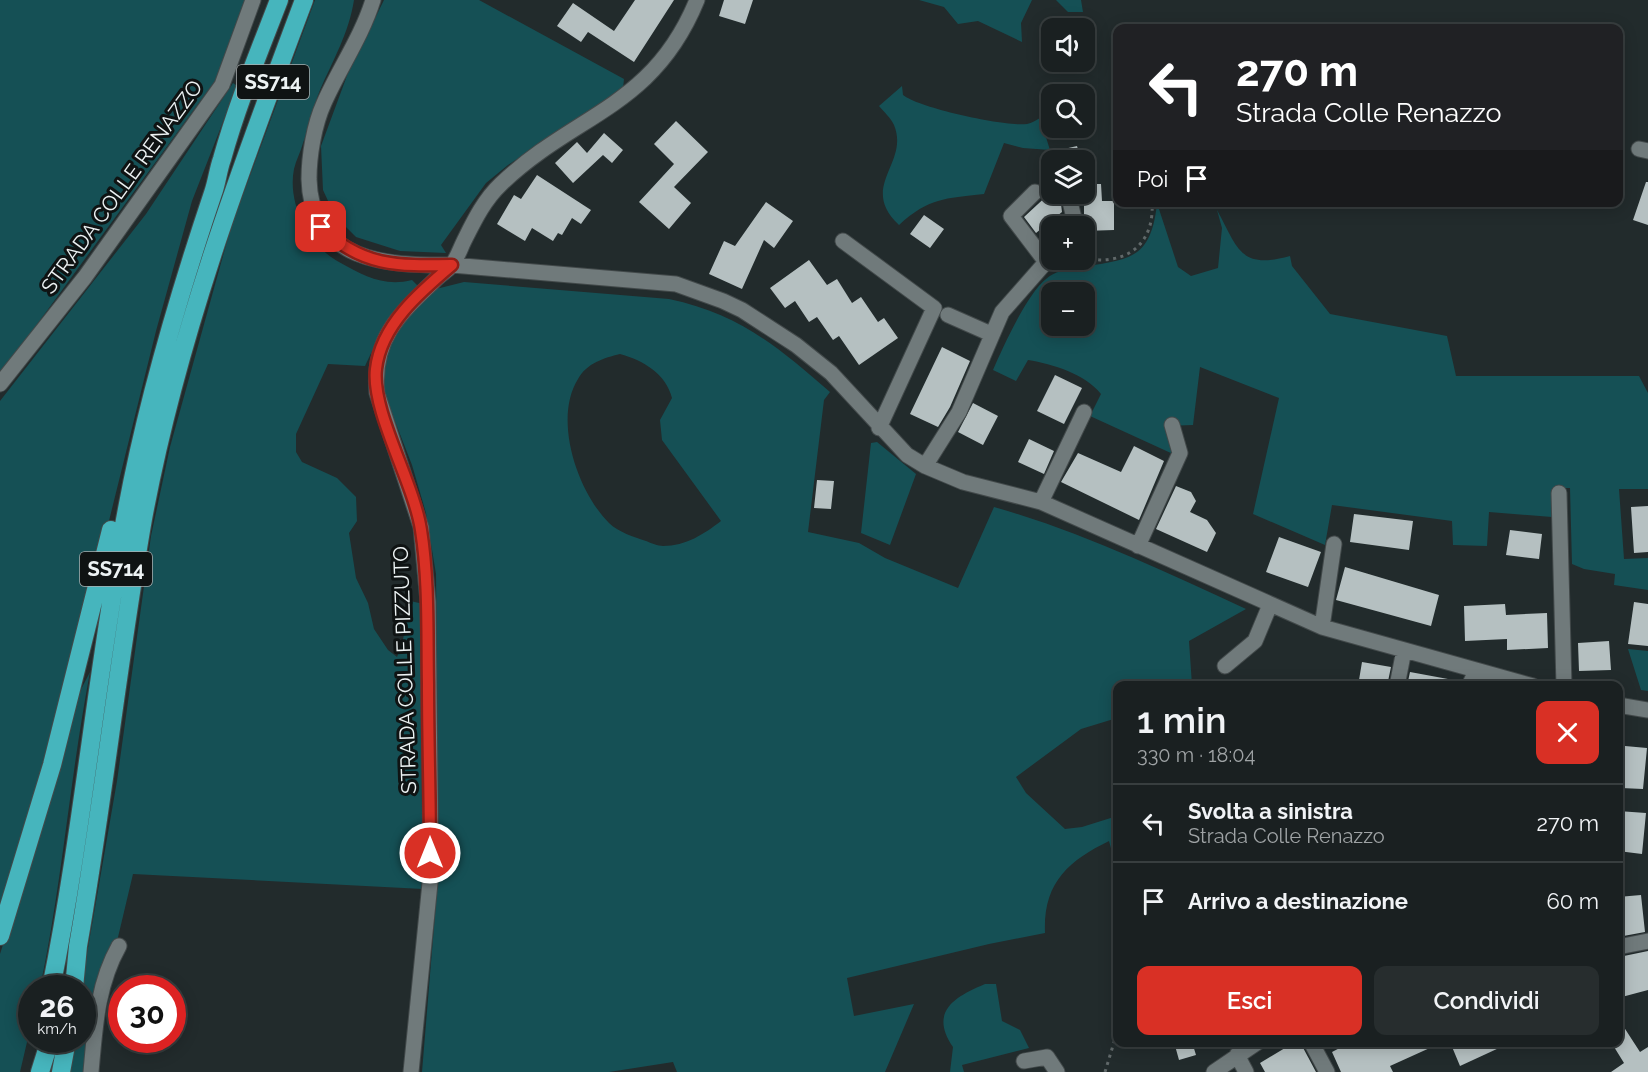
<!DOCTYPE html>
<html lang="it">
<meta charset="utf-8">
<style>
:root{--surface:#1a2021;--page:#272d2e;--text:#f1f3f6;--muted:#9fa3a5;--line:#383e3f;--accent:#d93025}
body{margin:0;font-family:Raleway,sans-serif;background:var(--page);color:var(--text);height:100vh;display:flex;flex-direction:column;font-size:22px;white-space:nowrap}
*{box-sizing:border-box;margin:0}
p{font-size:20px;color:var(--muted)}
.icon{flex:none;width:33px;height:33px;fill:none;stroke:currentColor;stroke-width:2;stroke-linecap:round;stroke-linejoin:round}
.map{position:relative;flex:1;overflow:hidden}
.details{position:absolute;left:1113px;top:681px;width:510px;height:366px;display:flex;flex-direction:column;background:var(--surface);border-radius:12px;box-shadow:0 3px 15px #0003,0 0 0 2px var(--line)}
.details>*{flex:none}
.hud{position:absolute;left:1113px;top:24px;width:510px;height:183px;border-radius:12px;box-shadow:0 3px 15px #0003,0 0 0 2px var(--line);background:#202124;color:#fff;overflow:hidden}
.tools{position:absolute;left:1041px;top:18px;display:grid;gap:12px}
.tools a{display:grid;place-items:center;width:54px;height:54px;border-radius:12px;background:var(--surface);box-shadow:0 3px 15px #0003,0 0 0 2px var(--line);font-size:30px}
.speed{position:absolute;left:18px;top:975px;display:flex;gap:12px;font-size:30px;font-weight:700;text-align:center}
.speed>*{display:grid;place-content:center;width:78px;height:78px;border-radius:50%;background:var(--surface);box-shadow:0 3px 15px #0003,0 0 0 2px var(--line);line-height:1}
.speed small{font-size:15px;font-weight:400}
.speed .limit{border:9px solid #d22;background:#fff;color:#111}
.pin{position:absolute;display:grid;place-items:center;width:51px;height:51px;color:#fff;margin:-26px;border-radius:12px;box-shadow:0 3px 9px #0006}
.me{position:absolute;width:66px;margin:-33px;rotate:0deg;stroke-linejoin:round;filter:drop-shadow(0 0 4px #0008)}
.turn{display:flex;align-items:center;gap:21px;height:126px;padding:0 24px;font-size:27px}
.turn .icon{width:78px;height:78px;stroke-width:2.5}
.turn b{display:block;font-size:42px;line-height:51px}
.then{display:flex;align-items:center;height:57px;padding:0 24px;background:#0003;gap:12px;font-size:22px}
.round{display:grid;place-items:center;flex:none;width:63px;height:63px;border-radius:12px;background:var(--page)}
.overview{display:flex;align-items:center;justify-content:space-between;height:102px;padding:0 24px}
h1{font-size:36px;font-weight:600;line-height:45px}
.primary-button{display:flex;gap:12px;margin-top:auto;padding:12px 24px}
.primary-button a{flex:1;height:69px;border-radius:12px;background:var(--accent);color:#fff;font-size:24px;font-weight:600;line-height:69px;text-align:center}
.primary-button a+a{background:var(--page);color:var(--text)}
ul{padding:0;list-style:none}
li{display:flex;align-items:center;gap:18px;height:78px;padding:0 24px;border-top:2px solid var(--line)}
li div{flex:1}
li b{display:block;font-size:22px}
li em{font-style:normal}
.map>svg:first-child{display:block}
.green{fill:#155055;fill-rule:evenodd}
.building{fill:#b5c0c1}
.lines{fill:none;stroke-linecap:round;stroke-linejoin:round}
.minor-casing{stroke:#42494a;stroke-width:17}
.highway-casing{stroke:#42494a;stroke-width:20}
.path{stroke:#606869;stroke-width:3;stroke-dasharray:3 4.5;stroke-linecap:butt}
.minor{stroke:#707a7b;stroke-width:15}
.highway{stroke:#46b5bd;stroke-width:18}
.route-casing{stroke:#8d1f18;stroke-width:15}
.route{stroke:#d93025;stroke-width:10}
.labels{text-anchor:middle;stroke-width:6;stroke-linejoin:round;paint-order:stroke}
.shield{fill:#0f1313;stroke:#aaafb0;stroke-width:1.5}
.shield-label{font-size:20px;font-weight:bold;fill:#ecf2f3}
.street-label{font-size:21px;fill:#ecf2f3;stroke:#0f1313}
</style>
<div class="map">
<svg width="1648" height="1072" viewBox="0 0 1648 1072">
<rect width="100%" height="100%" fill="#222b2c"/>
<path class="green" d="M0 0H249L220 74 0 375Z
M315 0H354C349 33 333 60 320 90 313 107 310 125 303 143 301 151 296 160 294 169 287 204 309 246 339 262 364 276 384 287 412 280L417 285V294L380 334 365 366 328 364 296 434V452L302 462 337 478 356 497 357 521 349 533 356 578 368 603 374 629 388 650 397 657 402 645 410 601 424 604 421 740 423 889 133 874 86 1072H67L72 1040H82L81 988 117 781 151 536 170 447 231 227Z
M384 0H479L624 79 623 88 613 96 508 165 486 183 441 245 446 253 400 251 356 237 335 216 323 190 321 146 348 73Z
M919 0H1032L1021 23 1022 42 978 21 958 24 944 7Z
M1056 0H1081L1083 12H1068Z
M233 83 237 86 192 201 156 331 54 743 0 923V401L146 214Z
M902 86 903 95C919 108 1006 127 1027 124 1032 123 1036 120 1040 118L1050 150 1023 148 1004 143 984 194C944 199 930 197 899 225 858 186 910 164 894 125 891 118 884 112 879 106Z
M1157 203 1178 267 1191 276 1218 268 1222 228 1217 210C1238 248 1239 270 1290 256L1292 266 1330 314 1447 336 1456 376H1639L1648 393V489H1619L1624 559 1648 558V590L1614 585 1615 574 1584 569 1572 564 1570 488H1552V517L1489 512 1487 546 1453 545 1452 521 1332 505 1325 545 1253 514 1279 398 1200 367 1193 425 1165 426 1173 454 1090 416 1101 394C1085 374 1053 364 1028 360L1016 381 993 370C1003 347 1027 294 1046 279 1055 271 1065 270 1076 268 1126 259 1151 263 1157 203ZM1052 292H1084V326H1052Z
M464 282 669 299C739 314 777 346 830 392L824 400 808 532 859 543 885 558 958 588 994 507C1082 532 1163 571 1246 609L1189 641 1192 685 1118 686 1117 718 1081 729 1016 777 1026 793 1065 829 1082 827 1117 816V870L1109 841C1068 861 1043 883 1045 933L989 944 847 978 854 1016 914 1004 885 1072H677L673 1062 609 1072H422L439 866 436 574 426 513 412 465 384 393V364L394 334 410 312 436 289ZM620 354C643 360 666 374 672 398L660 420 662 440 721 521C704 534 686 546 663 546 658 546 651 543 646 541 634 537 618 532 609 523 577 491 553 419 578 379 587 363 604 358 620 354Z
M877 442 916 474 890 545 861 533 871 443Z
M1628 649 1648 651V691L1641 690Z
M90 672C70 777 62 884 40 988H32L31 1025 20 1072H0V954L37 839 76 699Z
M985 984H996L1002 1021 1020 1030 1029 1048 962 1065 964 1072H950L953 1047C929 1012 954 997 985 984Z"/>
<path class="building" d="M635 0H674L634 62 588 32 581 42 557 26 573 3 614 31Z
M724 0H753L745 24 719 16Z
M676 121 708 152 674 187 691 203 669 229 639 202 674 164 654 144Z
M604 133 623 150 612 163 603 155 573 183 555 163 577 142 587 153Z
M1077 146 1081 160H1067L1064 149Z
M537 175 591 210 581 224 572 218 562 235 558 233 553 241 532 228 525 241 497 224 514 195 521 199Z
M1646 182H1648V225L1633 220Z
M1084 184H1101L1102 201H1114V230L1084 231Z
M1051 192 1061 204 1062 212 1036 233 1024 217Z
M766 202 793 221 774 248 764 240 742 289 709 274 724 241 735 246Z
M924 215 944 229 930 248 910 234Z
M809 260 827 285 837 279 852 303 861 297 878 322 884 318 898 338 859 365 839 336 833 340 817 317 809 322 795 301 785 308 770 288Z
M942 347 970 361 950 407 938 427 910 414Z
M1055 375 1082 388 1064 424 1037 411Z
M973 403 998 416 983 445 958 432Z
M1029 439 1054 451 1044 474 1018 462Z
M1134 446 1164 461 1139 520 1061 482 1078 453 1121 472Z
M817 480 834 481 831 509 814 508Z
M1176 486 1191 492 1196 501 1190 512 1207 520 1216 533 1207 552 1156 529Z
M1648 506V552L1634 553 1631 507Z
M1354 514 1413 521 1409 550 1350 542Z
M1510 530 1542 534 1539 559 1506 555Z
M1279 537 1321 552 1308 587 1266 572Z
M1345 567 1439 595 1431 626 1336 600Z
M1634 602 1648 604V646L1628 644Z
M1505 604 1506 615 1547 613 1548 648 1507 650V639L1465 641 1464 606Z
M1609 641 1611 670 1579 671 1578 643Z
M1362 662 1391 667 1387 686H1358Z
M1410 672 1448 679 1447 686H1407Z
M1625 746 1647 748 1643 789 1621 788Z
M1618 811 1646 813 1642 854 1618 851Z
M1641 895 1645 932 1618 937V897Z
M1648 951V990L1618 998V968L1622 967 1619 957Z
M1618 1018 1640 1052 1648 1047V1072H1611L1624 1063 1611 1042H1618Z
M1174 1042H1192L1196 1055 1179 1060Z
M1295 1042H1300L1316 1072H1265L1260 1063Z
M1351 1042H1443L1390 1066 1393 1072H1341L1332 1052Z
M1450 1042H1512L1460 1066Z"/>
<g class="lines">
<g class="minor-casing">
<path id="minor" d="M373 0C362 36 339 69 324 103 314 125 309 156 309 179 311 262 387 266 452 265L676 284 723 301 742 310 796 345 831 373 907 455 925 466 963 482 1041 502 1322 627 1533 686
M1639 149 1648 151
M1035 192 1011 216 1046 262
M1068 194 1076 226
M843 241 934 308 879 428
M948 315 991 334
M0 384 85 277 222 85 253 0
M925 466 959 412 1002 312 1046 262 1052 259
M1559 493 1564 686
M1041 502 1084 412
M1138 546 1180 453 1172 425
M1322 627 1334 544
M1225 666 1255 641 1270 605
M1397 686 1404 650
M1469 686 1476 671
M1618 705 1648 710
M1618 947 1648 941
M1311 1042 1327 1072
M1237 1055 1246 1072
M1024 1061 1047 1057 1057 1072
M91 1072C95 1028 97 985 119 946
M411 1072 431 873 428 602 421 527 377 393C372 340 398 315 434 281 439 275 447 271 451 266 457 259 460 249 464 241 474 221 484 200 501 184 575 113 653 108 697 0
M1214 1072 1258 1042"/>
</g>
<g class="highway-casing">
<path id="highway" d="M0 936 52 765 111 530
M51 988C83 830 97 668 127 509 147 401 178 297 213 193 217 182 218 170 222 159 237 105 259 52 279 0
M74 988 78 946C103 804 118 661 143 519 176 340 240 170 304 0
M40 1072 50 1040
M61 1072 67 1040"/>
</g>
<path class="path" d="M1084 255C1093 260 1102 261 1112 259 1141 254 1154 231 1152 202
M1105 1072 1118 1029"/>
<use href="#minor" class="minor"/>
<use href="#highway" class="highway"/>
</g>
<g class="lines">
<g class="route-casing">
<path id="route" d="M321 227C361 267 399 266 452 265 420 292 381 325 376 369 371 411 414 483 421 530 429 581 427 632 428 684 428 740 430 796 430 853"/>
</g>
<use href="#route" class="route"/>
</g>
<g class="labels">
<g class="shield">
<rect x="237" y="65" width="72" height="34" rx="4.5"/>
<rect x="80" y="552" width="72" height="34" rx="4.5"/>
</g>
<g class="shield-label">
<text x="273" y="89">SS714</text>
<text x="116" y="576">SS714</text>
</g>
<g class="street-label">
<text transform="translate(122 187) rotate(-54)" y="7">STRADA COLLE RENAZZO</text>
<text transform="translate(405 670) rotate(-92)" y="7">STRADA COLLE PIZZUTO</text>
</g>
</g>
</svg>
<div class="tools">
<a><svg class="icon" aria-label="sound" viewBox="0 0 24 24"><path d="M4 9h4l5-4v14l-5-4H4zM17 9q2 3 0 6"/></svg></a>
<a><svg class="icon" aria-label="search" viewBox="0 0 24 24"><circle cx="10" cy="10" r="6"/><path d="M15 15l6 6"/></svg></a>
<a><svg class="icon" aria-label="layers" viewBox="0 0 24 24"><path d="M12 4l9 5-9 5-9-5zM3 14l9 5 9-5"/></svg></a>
<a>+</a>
<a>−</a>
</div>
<div class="speed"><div>26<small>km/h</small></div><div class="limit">30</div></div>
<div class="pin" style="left:321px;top:227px;background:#d93025"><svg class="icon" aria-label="arrive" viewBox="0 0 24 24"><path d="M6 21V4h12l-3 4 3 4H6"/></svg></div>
<svg class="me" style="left:430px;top:853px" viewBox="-20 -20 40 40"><circle r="17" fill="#d93025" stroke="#fff" stroke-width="3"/><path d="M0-11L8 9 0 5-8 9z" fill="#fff"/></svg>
<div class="hud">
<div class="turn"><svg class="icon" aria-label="left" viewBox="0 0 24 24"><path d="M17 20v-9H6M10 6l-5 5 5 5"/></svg><div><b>270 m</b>Strada Colle Renazzo</div></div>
<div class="then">Poi<svg class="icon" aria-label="arrive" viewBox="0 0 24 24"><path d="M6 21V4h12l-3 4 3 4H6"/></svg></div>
</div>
<section class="details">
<div class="overview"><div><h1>1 min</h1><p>330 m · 18:04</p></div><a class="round" style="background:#d93025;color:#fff"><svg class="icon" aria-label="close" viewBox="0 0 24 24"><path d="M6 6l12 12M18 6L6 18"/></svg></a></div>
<ul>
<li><svg class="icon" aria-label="left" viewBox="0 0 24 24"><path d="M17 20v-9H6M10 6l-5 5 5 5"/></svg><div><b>Svolta a sinistra</b><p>Strada Colle Renazzo</p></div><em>270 m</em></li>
<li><svg class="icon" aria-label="arrive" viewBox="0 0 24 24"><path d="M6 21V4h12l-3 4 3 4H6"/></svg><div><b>Arrivo a destinazione</b></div><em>60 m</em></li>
</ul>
<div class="primary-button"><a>Esci</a><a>Condividi</a></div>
</section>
</div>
